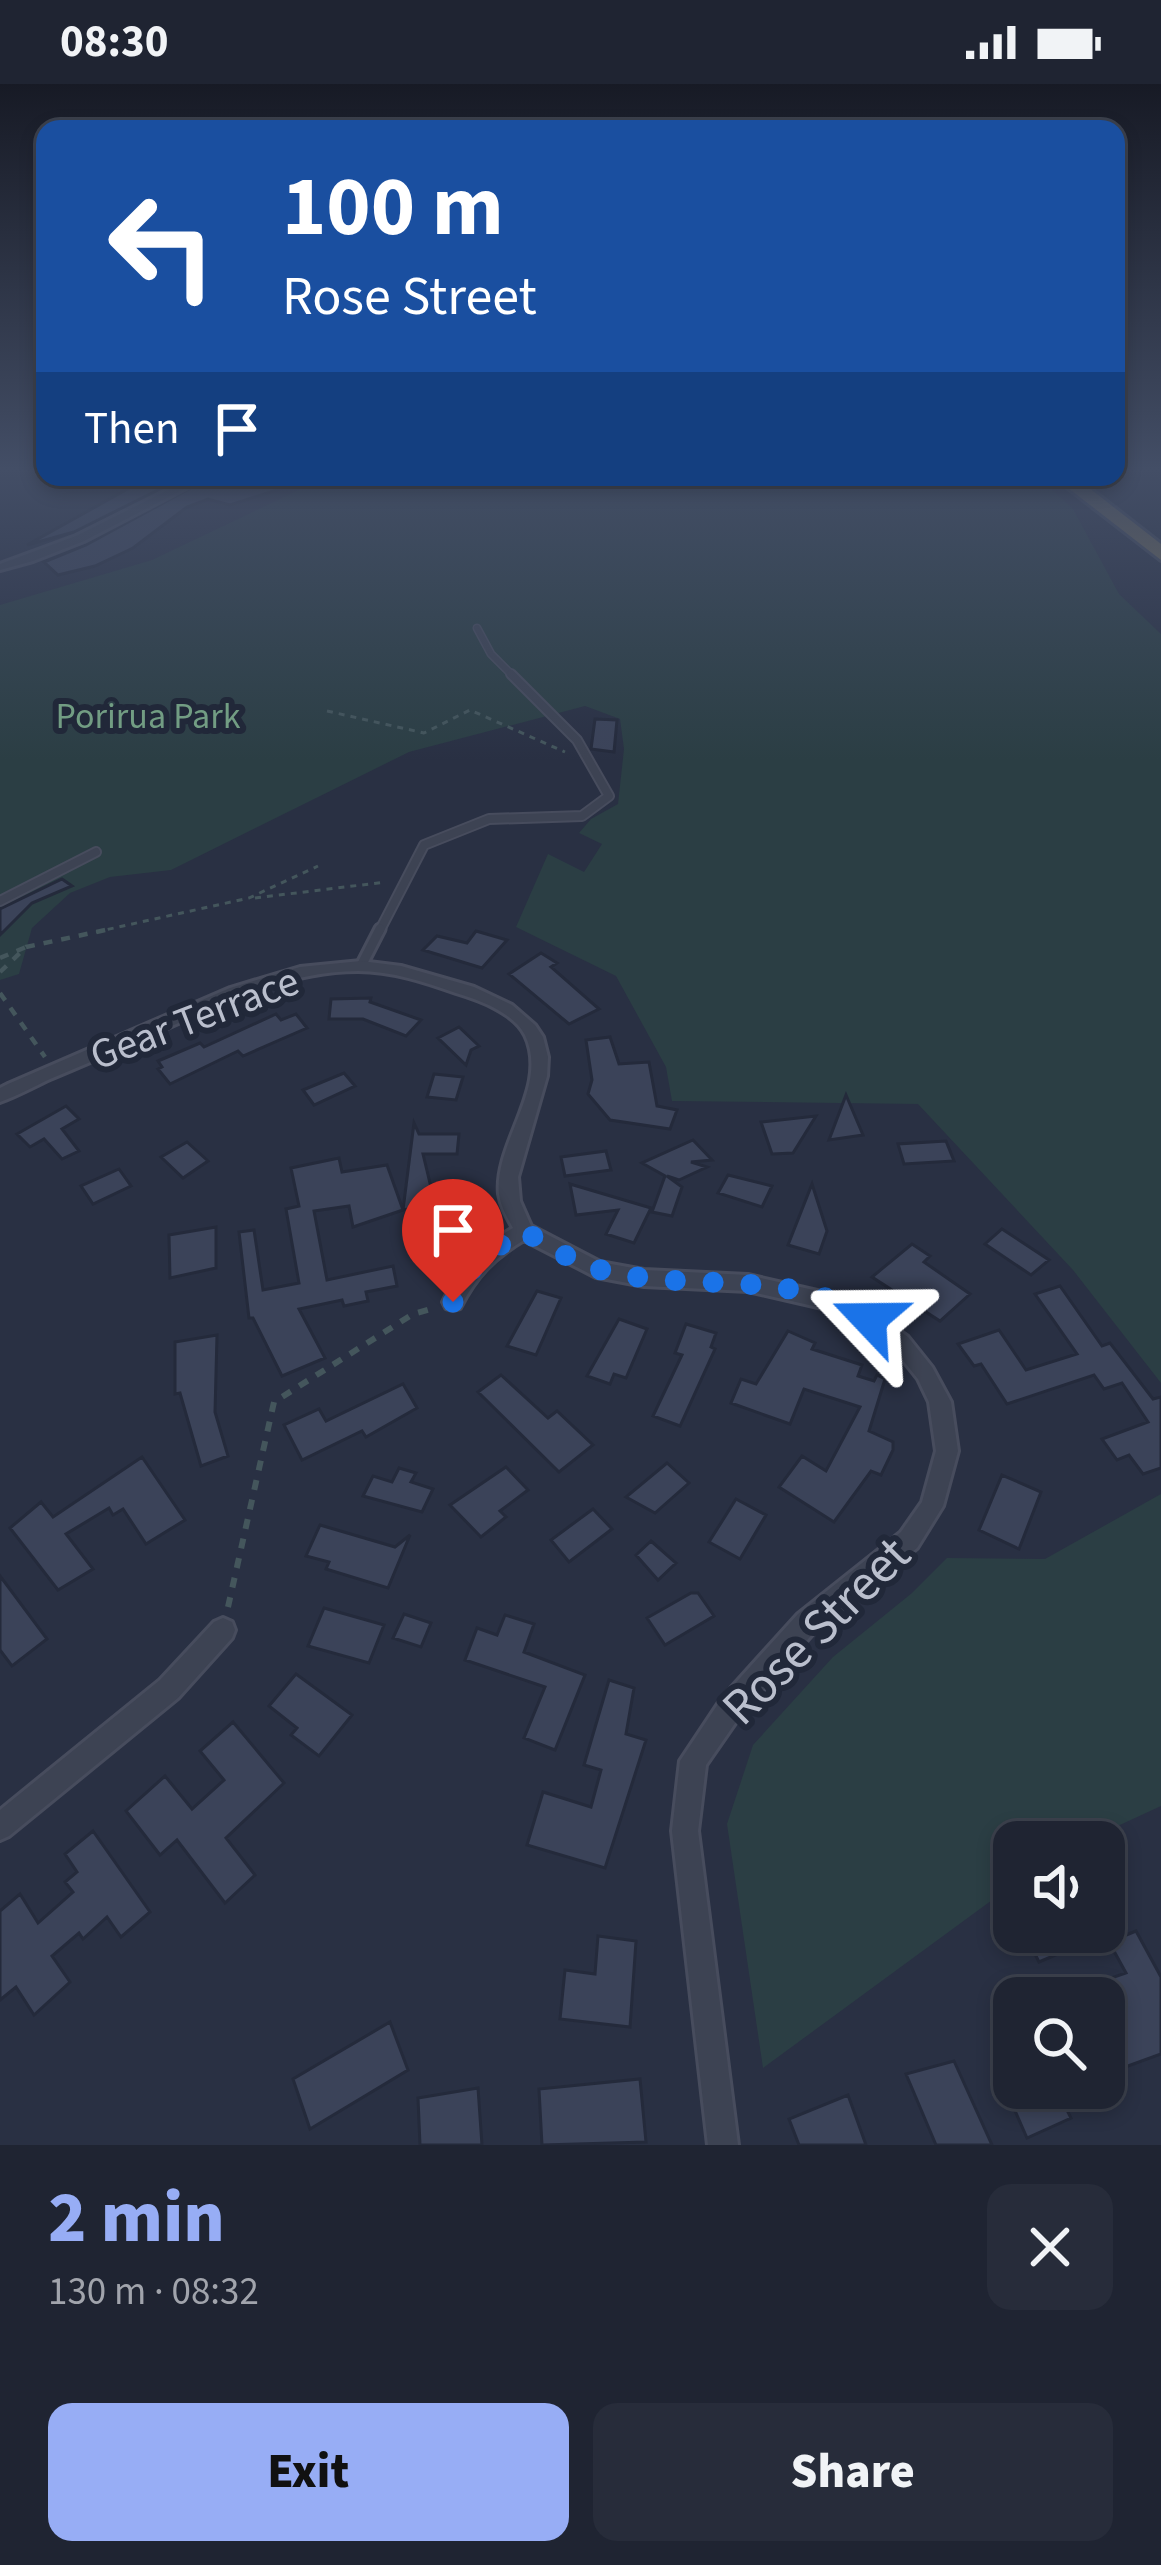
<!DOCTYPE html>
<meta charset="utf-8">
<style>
:root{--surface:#1f2432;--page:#272c3a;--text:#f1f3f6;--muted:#a1a4ac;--line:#3c414d;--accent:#97adf5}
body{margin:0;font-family:"Source Sans 3",sans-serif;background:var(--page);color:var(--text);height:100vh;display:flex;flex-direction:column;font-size:45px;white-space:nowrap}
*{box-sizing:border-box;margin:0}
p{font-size:39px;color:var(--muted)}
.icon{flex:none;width:66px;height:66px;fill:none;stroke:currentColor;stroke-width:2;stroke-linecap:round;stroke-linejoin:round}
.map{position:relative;height:2061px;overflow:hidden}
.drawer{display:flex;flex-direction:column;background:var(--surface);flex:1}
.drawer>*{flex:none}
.banner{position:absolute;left:36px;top:36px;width:1089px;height:366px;border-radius:24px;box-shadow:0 6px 18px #0003,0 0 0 3px var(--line);background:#1a4fa0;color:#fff;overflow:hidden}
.fabs{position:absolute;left:993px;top:1737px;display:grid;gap:24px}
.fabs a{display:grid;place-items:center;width:132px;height:132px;border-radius:24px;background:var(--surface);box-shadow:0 6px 18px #0003,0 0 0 3px var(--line);font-size:60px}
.pin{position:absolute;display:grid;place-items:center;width:102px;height:102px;color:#fff;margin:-123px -51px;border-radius:50% 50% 50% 0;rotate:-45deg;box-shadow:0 0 12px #0007}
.pin .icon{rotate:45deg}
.me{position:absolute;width:132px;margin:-66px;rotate:293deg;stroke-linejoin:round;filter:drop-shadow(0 0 9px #0008)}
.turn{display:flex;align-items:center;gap:42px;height:252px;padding:0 48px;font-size:54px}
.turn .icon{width:156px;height:156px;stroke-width:2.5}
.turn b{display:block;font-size:84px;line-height:102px}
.then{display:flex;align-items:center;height:114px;padding:0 48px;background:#0003;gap:24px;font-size:45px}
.round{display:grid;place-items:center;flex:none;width:126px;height:126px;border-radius:24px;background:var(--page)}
.head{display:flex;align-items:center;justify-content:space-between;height:204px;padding:0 48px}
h1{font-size:72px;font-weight:800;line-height:90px;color:var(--accent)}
.action{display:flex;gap:24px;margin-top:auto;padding:24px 48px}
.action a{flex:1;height:138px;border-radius:24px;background:var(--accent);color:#111;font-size:48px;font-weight:800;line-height:138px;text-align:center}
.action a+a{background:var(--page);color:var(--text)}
.status{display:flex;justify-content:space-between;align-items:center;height:84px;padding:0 60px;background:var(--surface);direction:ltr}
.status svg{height:33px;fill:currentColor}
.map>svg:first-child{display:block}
.green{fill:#2b3e44}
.building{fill:#3b4359;stroke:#242a3b;stroke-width:3}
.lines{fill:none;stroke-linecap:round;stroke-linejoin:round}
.service-far2-casing{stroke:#474c5d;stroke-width:9}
.service-far1-casing{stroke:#474c5d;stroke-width:12}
.service-casing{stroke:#474c5d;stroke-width:15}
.minor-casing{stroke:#474c5d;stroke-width:6}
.motorway-casing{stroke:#454b5b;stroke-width:6}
.path-far2{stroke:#44565c;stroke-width:3;stroke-dasharray:6 6;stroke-linecap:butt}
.path-far1{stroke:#44565c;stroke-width:4.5;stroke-dasharray:9 9;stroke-linecap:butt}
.path{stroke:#44565c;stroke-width:6;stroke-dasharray:10 10;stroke-linecap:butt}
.service-far2{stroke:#3d4353;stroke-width:6}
.service-far1{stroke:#3d4353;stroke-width:8}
.service{stroke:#3d4353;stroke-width:9}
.minor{fill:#3d4353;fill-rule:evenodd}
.motorway{fill:#79715a;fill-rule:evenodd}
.route{stroke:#1a73e8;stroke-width:21;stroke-dasharray:0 37.8}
.labels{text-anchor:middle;stroke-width:12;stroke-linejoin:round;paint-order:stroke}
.far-park-label{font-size:36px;fill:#729d83;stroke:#212839}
.street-label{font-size:42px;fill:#babfcd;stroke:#212839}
.near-street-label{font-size:51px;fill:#babfcd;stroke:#212839}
</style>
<div class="status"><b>08:30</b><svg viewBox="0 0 49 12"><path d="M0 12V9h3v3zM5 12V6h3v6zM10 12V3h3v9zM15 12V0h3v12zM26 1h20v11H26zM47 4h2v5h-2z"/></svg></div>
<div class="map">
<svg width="1161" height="2061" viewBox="0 0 1161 2061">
<rect width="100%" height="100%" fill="#293043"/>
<path class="green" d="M326 393H1039L1073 425 1119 510 1161 550V1299L1073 1186 918 1020 672 1017 666 983 616 892 516 843 548 770 584 788 602 760 579 749 591 735 618 720 624 665 620 635 585 622 409 668 171 786 110 793 70 809 32 844 19 890 0 896V521L152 476Z
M1161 1410V1722L1083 1758H1014V1800L763 1984 727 1740 753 1661 833 1573 912 1509 947 1474 1045 1475Z"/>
<path class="building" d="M149 393H184L74 448 27 461Z
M211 393H301L302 398 230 421 208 415 187 423 133 464 95 482 58 491 44 478 86 461Z
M595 635 617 636 614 668 591 665Z
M62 795 72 802 32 819 0 851V825Z
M476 847 507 856 482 884 423 866 437 852 467 859Z
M541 869 557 879 551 883 599 925 569 940 509 890Z
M371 914 370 918 421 936 406 952 363 935H329L331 915Z
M276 930 281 936 296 930 307 944 243 972 238 967 170 1000 158 985 162 983 158 977 200 959 204 963Z
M459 943 479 962 471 966 466 981 438 954Z
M610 953 619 980 649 978 657 1022 677 1026 670 1045 610 1036 588 1010 592 996 586 956Z
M344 989 355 1002 314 1021 303 1006Z
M434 990 463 993 456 1016 427 1013Z
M846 1011 863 1051 829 1056Z
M66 1022 79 1035 62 1045 79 1067 62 1075 44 1055 30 1063 17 1050Z
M816 1032 793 1069 772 1070 761 1038Z
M414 1039 419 1050H459L457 1070H423L435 1120 403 1126Z
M693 1056 712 1076 691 1078 707 1083 679 1096 667 1092 682 1103 672 1132 652 1128 665 1092 642 1079Z
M946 1057 954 1077 904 1080 898 1060Z
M187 1058 208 1077 183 1094 161 1073Z
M606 1067 611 1086 565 1092 561 1073Z
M339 1074 342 1088 387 1081 403 1126 353 1143 349 1122 314 1127 327 1196 393 1182 397 1202 366 1208 368 1217 344 1222 342 1216 299 1225 325 1274 282 1292 253 1234H249L239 1148 254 1146 263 1206 299 1199 286 1125 299 1122 291 1084Z
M119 1085 131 1102 93 1120 81 1102Z
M728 1091 772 1102 762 1123 718 1109Z
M570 1100 651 1124 634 1159 606 1150 618 1126 576 1131Z
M812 1100 827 1147 819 1170 788 1161Z
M216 1143V1184L170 1194 169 1151Z
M1002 1145 1049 1176 1031 1191 985 1160Z
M912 1160 930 1172 924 1178 970 1210 940 1237 872 1193Z
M1060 1202 1102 1262 1110 1259 1153 1315 1161 1313V1384L1143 1390 1129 1371 1117 1376 1102 1355 1148 1338 1122 1299 1104 1305 1094 1291 1007 1320 981 1280 974 1282 958 1260 999 1246 1026 1286 1077 1270 1035 1210Z
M537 1207 561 1214 536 1271 507 1262Z
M619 1235 647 1245 626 1294 614 1290 610 1300 587 1292Z
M686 1240 716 1249 711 1263 715 1265 680 1342 653 1332 682 1271 675 1269Z
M788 1247 815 1259 812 1265 862 1281 858 1292 874 1297 877 1291 885 1295 869 1347 893 1358V1366L881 1391 871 1387 834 1438 779 1403 802 1372 826 1387 860 1323 804 1305 790 1340 731 1319 741 1295 756 1300Z
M217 1251 215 1328 228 1372 201 1382 180 1309 175 1310V1258Z
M501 1291 548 1334 557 1327 593 1361 559 1388 478 1308Z
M403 1300 417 1324 366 1353 362 1347 302 1376 284 1341 319 1325 326 1337Z
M142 1373 185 1436 146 1460 123 1425 113 1431 109 1424 66 1450 93 1485 58 1506 10 1444 41 1418 53 1433Z
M667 1379 689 1399 655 1429 626 1413Z
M506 1383 528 1406 500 1427 506 1433 481 1453 450 1421Z
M399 1384 416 1389 411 1398 433 1405 422 1428 363 1412 373 1392 392 1398Z
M1002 1391 1041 1408 1019 1465 979 1446Z
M736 1415 766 1431 740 1475 709 1458Z
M593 1425 612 1445 569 1478 551 1456Z
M320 1441 395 1463 410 1451 388 1504 326 1485 329 1478 306 1472Z
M651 1457 676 1479 658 1496 636 1471Z
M0 1492 47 1555 12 1582 0 1566Z
M691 1509H698L714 1532 665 1561 647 1534Z
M324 1524 384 1541 369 1579 308 1562Z
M404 1530 431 1539 421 1563 393 1554Z
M505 1531 534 1540 524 1568 585 1591 555 1666 524 1654 545 1603 465 1576 477 1544 497 1551Z
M296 1590 352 1631 319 1672 291 1651 297 1644 269 1622Z
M609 1596 634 1604 626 1650 646 1656 605 1784 527 1761 543 1708 591 1723 601 1686 584 1681Z
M233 1638 284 1699 226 1754 255 1791 225 1819 177 1756 160 1771 126 1727 165 1692 192 1725 224 1696 200 1667Z
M93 1747 150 1828 121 1853 107 1833 83 1855 79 1849 52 1872 70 1898 34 1931 16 1903 0 1916V1827L20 1810 38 1839 73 1808 65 1798 77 1788 65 1770Z
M1136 1847 1161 1893V1970L1117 1986 1104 1957V1914L1062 1911 1126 1889 1109 1858Z
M1047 1848H1055L1065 1867 1039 1878 1028 1856Z
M598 1852 636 1857 630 1943 560 1935 565 1886 595 1890Z
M390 1938 408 1986 310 2045 293 1995Z
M1014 1951V2004H1056L1071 2034 1027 2054 993 1977V1960Z
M954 1977 992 2061H936L906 1990Z
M640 1995 646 2058 542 2061 539 2005Z
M478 2004 482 2061H420L418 2014Z
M848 2011 866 2061H799L789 2035Z"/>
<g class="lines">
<g class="service-far2-casing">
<path id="service-far2" d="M477 544 491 570 514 593"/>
</g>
<g class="service-far1-casing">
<path id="service-far1" d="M0 817 96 768
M379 848 424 761 489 735 582 732 609 712 577 656 511 590"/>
</g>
<g class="service-casing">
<path id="service" d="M361 882 380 845"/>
</g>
<g class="minor-casing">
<path id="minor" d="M194 393H207L84 457 33 477 0 486V480L76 452Z
M361 877 401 882 474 903 512 921 535 941 543 953 548 973 547 992 518 1093 520 1117 531 1142 600 1178 644 1186 748 1191 857 1216 908 1253 932 1283 951 1318 958 1367 943 1422 917 1464 816 1546 740 1632 706 1681 698 1747 738 2061H708L672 1747 680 1677 722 1614 798 1530 901 1448 922 1418 936 1367 929 1318 918 1295 894 1265 844 1229 748 1207 644 1202 596 1193 524 1156C494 1174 476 1192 460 1224L453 1226 446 1224 443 1218C459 1183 480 1163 513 1144 507 1133 501 1123 499 1110 494 1058 550 1003 525 951 513 928 479 916 456 909 425 898 392 887 358 887 285 887 216 922 150 952 117 967 83 981 50 995 33 1003 17 1012 0 1018V1004L8 1000 230 904 300 883Z
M223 1534 232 1538 235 1546 232 1554 178 1614 9 1752 0 1756V1726L160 1596 214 1538Z"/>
</g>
<g class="motorway-casing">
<path id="motorway" d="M1054 393H1075L1161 460V476Z"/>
</g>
<path class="path-far2" d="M327 627 424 649 470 626 565 668
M255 814 386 798
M96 848 249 814 318 782"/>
<path class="path-far1" d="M0 874 26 863
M0 888 26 863 110 845
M0 909 45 973"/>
<path class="path" d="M228 1523 274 1318 413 1230 434 1224"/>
<use href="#service-far2" class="service-far2"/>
<use href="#service-far1" class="service-far1"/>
<use href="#service" class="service"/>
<use href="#minor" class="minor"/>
<use href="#motorway" class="motorway"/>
</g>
<linearGradient id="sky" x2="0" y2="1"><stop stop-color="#171a25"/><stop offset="0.57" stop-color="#434e66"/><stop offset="1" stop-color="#434e66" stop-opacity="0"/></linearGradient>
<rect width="1161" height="676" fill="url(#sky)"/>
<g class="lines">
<path class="route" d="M453 1218C468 1181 490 1166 524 1147 547 1161 571 1177 598 1185 686 1210 790 1182 869 1235"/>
</g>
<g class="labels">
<g class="far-park-label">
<text x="148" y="644">Porirua Park</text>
</g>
<g class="street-label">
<text transform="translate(194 933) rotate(-21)" y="15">Gear Terrace</text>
</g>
<g class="near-street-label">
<text transform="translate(815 1546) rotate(-45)" y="18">Rose Street</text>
</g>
</g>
</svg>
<div class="fabs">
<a><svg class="icon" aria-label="sound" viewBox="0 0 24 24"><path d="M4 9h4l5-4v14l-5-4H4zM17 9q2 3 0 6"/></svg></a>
<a><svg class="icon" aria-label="search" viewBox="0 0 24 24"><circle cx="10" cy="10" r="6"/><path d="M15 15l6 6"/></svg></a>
</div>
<div class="pin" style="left:453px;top:1218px;background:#d93025"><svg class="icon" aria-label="arrive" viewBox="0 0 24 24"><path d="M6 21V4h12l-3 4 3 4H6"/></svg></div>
<svg class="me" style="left:869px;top:1235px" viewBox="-20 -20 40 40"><path d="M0-17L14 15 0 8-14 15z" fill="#1a73e8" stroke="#fff" stroke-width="4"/></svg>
<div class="banner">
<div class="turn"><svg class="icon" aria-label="left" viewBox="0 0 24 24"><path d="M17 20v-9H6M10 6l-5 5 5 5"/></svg><div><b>100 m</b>Rose Street</div></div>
<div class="then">Then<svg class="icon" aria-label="arrive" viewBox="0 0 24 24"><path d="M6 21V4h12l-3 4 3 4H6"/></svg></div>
</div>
</div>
<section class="drawer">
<div class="head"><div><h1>2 min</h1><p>130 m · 08:32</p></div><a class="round"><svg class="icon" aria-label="close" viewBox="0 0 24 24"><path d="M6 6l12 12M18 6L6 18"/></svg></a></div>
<div class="action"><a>Exit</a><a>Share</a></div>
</section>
